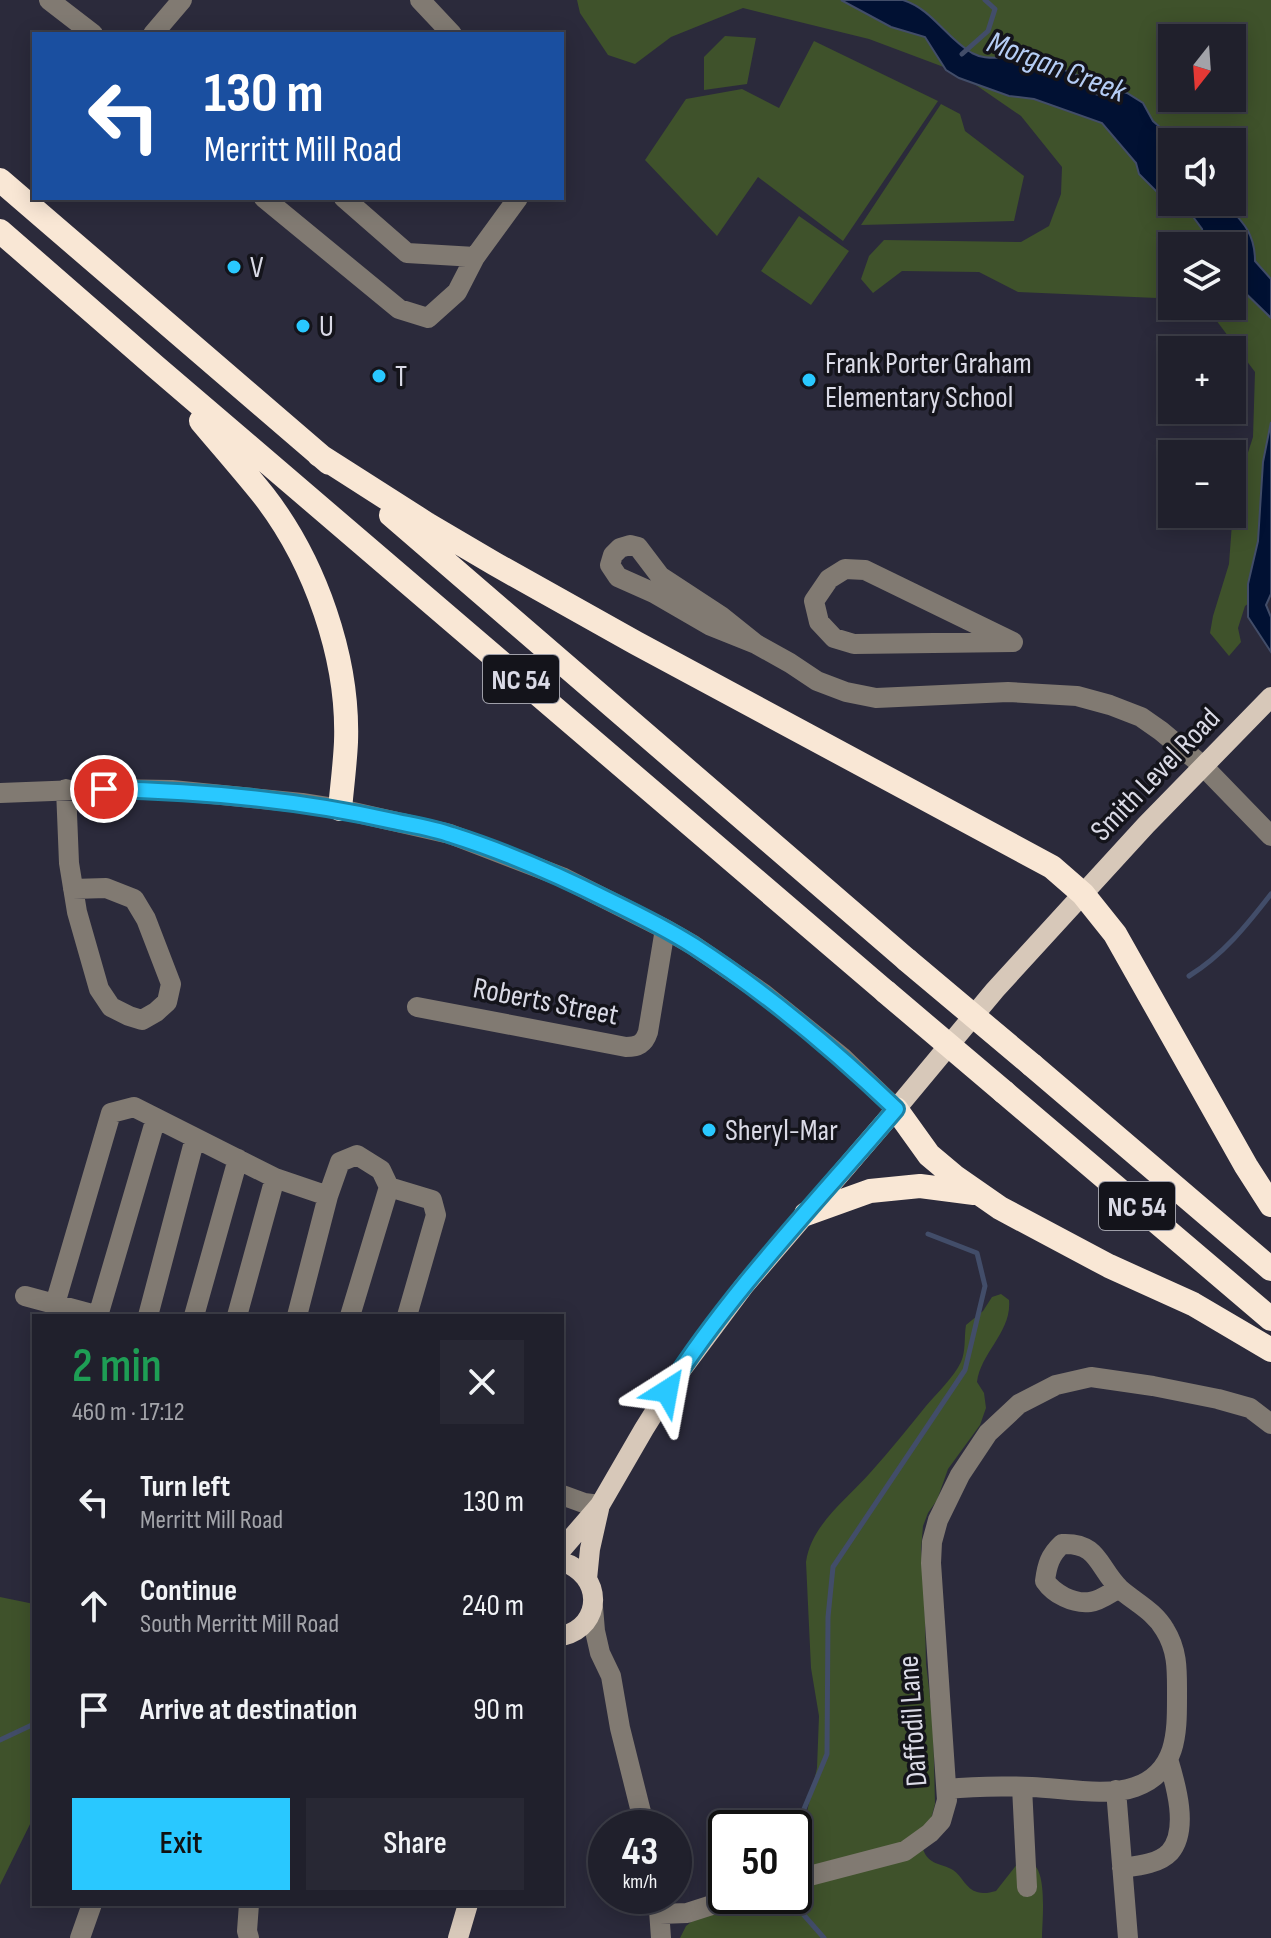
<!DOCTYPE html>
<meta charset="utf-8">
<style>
:root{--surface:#20202c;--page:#282834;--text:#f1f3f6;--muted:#a2a3a9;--line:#3d3e48;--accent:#29c8ff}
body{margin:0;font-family:"Sofia Sans Condensed",sans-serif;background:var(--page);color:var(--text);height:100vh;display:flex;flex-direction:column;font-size:30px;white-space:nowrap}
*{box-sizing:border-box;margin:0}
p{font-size:26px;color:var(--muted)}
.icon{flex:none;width:44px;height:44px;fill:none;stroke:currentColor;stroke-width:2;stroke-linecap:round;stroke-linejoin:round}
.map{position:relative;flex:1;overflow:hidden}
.drawer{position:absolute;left:32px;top:1314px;width:532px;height:592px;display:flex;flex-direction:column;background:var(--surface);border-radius:0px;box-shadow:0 4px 20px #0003,0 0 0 2px var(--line)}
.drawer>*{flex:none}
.hud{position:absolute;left:32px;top:32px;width:532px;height:168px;border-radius:0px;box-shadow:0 4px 20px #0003,0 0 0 2px var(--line);background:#1a4fa0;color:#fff;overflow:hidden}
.needle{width:52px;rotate:197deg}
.fabs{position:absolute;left:1158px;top:24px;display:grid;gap:16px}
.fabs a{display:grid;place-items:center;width:88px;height:88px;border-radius:0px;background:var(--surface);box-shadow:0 4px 20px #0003,0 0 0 2px var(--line);font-size:40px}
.speed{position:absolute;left:588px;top:1810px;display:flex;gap:16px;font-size:40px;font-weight:700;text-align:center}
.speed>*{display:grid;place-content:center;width:104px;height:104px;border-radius:50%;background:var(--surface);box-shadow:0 4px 20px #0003,0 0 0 2px var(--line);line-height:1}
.speed small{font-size:20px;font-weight:400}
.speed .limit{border:4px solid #111;border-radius:12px;background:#fff;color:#111}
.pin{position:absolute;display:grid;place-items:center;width:68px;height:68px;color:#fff;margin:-34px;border:4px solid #fff;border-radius:50%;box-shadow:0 2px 8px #0007}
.me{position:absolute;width:88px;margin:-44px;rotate:34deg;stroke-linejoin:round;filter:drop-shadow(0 0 6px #0008)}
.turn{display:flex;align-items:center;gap:28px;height:168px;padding:0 40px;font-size:36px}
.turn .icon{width:104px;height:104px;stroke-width:2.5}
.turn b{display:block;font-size:56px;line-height:68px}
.round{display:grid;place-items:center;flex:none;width:84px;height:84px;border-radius:0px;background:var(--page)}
.summary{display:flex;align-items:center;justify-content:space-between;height:136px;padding:0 40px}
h1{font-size:48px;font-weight:600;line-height:60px;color:#1e9e55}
.action{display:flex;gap:16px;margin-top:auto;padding:16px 40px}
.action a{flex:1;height:92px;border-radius:0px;background:var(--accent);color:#111;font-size:32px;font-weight:600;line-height:92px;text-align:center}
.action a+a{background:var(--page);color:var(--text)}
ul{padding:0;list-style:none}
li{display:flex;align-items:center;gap:24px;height:104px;padding:0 40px}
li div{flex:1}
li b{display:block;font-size:30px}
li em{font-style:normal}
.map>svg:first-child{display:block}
.green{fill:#3f522b;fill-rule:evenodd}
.water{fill:#011133;stroke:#424d69;stroke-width:2}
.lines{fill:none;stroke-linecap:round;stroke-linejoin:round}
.stream{stroke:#424d69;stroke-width:5}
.minor{stroke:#817a72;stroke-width:20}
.major{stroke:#d7c8b9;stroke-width:20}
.highway{stroke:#f9e7d5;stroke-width:24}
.highway-bridge{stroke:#f9e7d5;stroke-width:24}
.route-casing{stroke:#1b82a6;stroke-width:20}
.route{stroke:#29c8ff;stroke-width:14}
.poi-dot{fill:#29c8ff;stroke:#14141b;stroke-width:3}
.labels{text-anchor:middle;stroke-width:7;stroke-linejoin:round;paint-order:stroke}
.shield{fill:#14141b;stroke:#9f9fa9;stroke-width:2}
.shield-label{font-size:28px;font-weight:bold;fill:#dadae6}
.poi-label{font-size:30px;fill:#dadae6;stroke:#14141b;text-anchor:start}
.street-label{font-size:30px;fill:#dadae6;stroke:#14141b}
.water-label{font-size:32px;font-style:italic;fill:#b5cdf5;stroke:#14141b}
</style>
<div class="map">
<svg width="1271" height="1938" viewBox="0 0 1271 1938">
<rect width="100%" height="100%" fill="#2b2a3b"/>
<path class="green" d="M577 0H1271V587L1245 606 1238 628 1241 642 1229 656 1210 633 1213 616 1229 564 1234 496 1253 437 1255 372 1216 320 1209 306H1232V246H1172V272L1161 271 1157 298 1018 292 979 272 902 271 873 293 861 279 869 256 884 240 1021 242 1049 226 1061 194 1062 167 1021 116 957 72 869 39 743 8 671 37 635 64 608 55 580 13ZM1172 38H1232V98H1172ZM1172 142H1232V202H1172Z
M725 36 756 38 747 84 704 90V57Z
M814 41 938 101 843 241 758 177 717 236 645 160 686 99 742 89 779 108Z
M941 104 960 114 965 131 1024 176 1014 221 861 225Z
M799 216 849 251 811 305 761 271Z
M1001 1294 1009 1300C1012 1332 981 1352 977 1382L984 1393 986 1408 980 1425 948 1469 937 1500 928 1513 923 1526 921 1549 924 1580 926 1664 933 1722 935 1804 923 1849C928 1865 941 1863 953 1870 962 1876 966 1889 977 1892 983 1894 989 1893 996 1891L1018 1863C1019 1863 1029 1863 1031 1863 1048 1869 1042 1922 1042 1938H680L686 1926 726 1895 794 1896V1836L802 1826 807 1812 817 1768 819 1716 811 1668 806 1562C811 1525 847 1499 870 1473 890 1451 908 1428 926 1406 938 1392 953 1378 961 1362 966 1351 964 1337 966 1325L983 1311 992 1297Z
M0 1597 34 1604V1816L0 1885Z"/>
<path class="water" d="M841 0H903C932 9 946 38 972 53 985 60 995 57 1009 58 1023 59 1039 62 1052 66 1066 70 1080 76 1094 82L1092 93 1102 96 1107 87 1127 93 1143 103 1153 121 1177 142H1172V202H1224C1243 222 1255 233 1255 261L1271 279V318L1232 280V246H1205L1202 229 1191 214 1172 207 1139 174 1136 163 1102 123 1034 99 1009 96 959 78 946 70 925 37 891 27Z
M1271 422V594L1266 605 1271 617V652L1248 617V584L1258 541 1263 462Z"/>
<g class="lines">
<path class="stream" d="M962 54 988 31 995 9 985 0
M1189 976C1223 955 1247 925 1271 894
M0 1740 34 1724
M794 1833 827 1754 828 1617 833 1567 965 1370 985 1286 977 1253 928 1234
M788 1897 824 1938"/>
<path class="minor" d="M49 0 93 34
M420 0 452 34
M153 34 182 0
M264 198 399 309 428 318 457 292 475 257 407 253 344 198
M475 257 518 198
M845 569 865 570 1013 642 854 644 834 638 819 622 814 601 829 579Z
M756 644 721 616 660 576 638 547 630 545 620 548 613 555 610 565 618 577 654 593 711 626 756 644 790 663 817 681 846 692 876 698 1008 692 1077 696 1110 705 1141 717 1161 731 1203 766 1271 836
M66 789 69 863 77 912 99 989 111 1007 129 1016 142 1020 156 1012 167 1002 171 984 146 919 134 899 106 888 73 889
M0 793 104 789 172 790 302 803 340 809 450 834 562 877 665 929 693 945 764 994 842 1057 896 1109
M417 1007 626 1047C638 1047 644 1044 648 1032L665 929
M389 1187 432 1200 436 1215 407 1316
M328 1196 340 1162 357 1155 381 1170 389 1187 350 1316
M25 1296 99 1316
M55 1304 111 1113 134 1107 275 1178
M98 1316 156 1118
M148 1316 195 1138
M194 1316 238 1159
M237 1316 275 1178 328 1196 297 1316
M562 1495 584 1503 600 1505
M593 1607 595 1631 600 1653 611 1676 620 1728 645 1828
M1022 1787 1027 1887
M947 1789C975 1786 1004 1786 1032 1787 1061 1788 1108 1797 1135 1787 1178 1772 1177 1731 1177 1695 1177 1671 1178 1651 1165 1630 1154 1611 1136 1603 1120 1589 1098 1568 1099 1542 1062 1544 1050 1555 1047 1565 1045 1581 1054 1594 1073 1604 1090 1602 1100 1601 1110 1593 1119 1588
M1116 1790 1128 1938
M1122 1868C1137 1866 1159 1864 1170 1852 1189 1830 1176 1785 1168 1759
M794 1880 905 1851 930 1833 941 1821 947 1800 931 1563 932 1542 938 1520 960 1475 988 1433 1019 1404 1056 1385 1091 1377 1153 1386 1218 1399 1250 1408 1271 1424
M658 1896 661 1938
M660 1914 687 1913 740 1896
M80 1938 92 1904
M249 1938 247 1931 249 1904"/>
<path class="major" d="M562 1549 600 1505 644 1429 679 1373 744 1286 896 1109 995 990 1146 825 1271 697
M562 1562C603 1574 604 1626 562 1636
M587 1579 590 1549 599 1509
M458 1938 468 1904"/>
<path class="highway" d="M0 180 329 463
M0 231 156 367 886 992
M201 421C222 446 244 471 264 496 315 562 349 658 346 742 345 764 342 787 340 809
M319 455 427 524 495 564 636 643 1052 867 1083 894 1115 934 1246 1166 1271 1205
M391 515 907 960
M1032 1065 1271 1269
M1004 1092 1271 1319
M896 1109 929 1155 954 1176 1000 1208 1109 1266 1193 1304 1271 1350
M806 1214 870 1191 920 1186 974 1193"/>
<path class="highway-bridge" d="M907 960 1032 1065
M886 992 1004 1092"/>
</g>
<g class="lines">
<g class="route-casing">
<path id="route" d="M104 789C202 791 297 799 393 821 412 825 433 828 452 835 506 852 558 875 608 900 637 914 666 928 694 946 767 993 833 1049 896 1109 818 1201 732 1289 667 1391"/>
</g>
<use href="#route" class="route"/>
</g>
<g class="poi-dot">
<circle cx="234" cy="267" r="8"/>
<circle cx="303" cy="326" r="8"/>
<circle cx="379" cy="376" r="8"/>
<circle cx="809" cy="380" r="8"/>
<circle cx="709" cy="1130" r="8"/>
</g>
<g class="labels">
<g class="shield">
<rect x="483" y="655" width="76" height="48" rx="6"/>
<rect x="1099" y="1182" width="76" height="48" rx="6"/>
</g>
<g class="shield-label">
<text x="521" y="689">NC 54</text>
<text x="1137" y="1216">NC 54</text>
</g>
<g class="poi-label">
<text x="250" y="277">V</text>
<text x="319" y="336">U</text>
<text x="825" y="373">Frank Porter Graham<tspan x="825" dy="34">Elementary School</tspan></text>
<text x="395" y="386">T</text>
<text x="725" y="1140">Sheryl-Mar</text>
</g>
<g class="street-label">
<text transform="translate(1155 774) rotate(-46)" y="10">Smith Level Road</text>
<text transform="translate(546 1001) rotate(11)" y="10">Roberts Street</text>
<text transform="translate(912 1721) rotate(-94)" y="10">Daffodil Lane</text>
</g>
<g class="water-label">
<text transform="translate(1057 66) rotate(21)" y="11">Morgan Creek</text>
</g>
</g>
</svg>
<div class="fabs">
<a><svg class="needle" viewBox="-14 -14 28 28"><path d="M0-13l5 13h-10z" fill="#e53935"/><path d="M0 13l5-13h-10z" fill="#a2a3a9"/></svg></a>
<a><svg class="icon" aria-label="sound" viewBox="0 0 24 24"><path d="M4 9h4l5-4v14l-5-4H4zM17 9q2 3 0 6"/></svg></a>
<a><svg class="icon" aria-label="layers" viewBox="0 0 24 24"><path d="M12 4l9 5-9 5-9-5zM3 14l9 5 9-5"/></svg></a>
<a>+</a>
<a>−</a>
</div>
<div class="speed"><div>43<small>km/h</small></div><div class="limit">50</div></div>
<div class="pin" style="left:104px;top:789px;background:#d93025"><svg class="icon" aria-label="arrive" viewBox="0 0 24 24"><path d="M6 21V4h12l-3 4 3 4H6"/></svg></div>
<svg class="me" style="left:667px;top:1391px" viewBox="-20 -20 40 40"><path d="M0-17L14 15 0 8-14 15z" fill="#29c8ff" stroke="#fff" stroke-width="4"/></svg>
<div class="hud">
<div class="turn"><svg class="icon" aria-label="left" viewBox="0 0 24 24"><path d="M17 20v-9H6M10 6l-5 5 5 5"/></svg><div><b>130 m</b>Merritt Mill Road</div></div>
</div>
<section class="drawer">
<div class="summary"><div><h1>2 min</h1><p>460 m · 17:12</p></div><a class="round"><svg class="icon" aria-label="close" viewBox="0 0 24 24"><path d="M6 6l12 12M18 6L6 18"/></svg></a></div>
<ul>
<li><svg class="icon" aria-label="left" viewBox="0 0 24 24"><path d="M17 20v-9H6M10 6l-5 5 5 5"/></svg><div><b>Turn left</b><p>Merritt Mill Road</p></div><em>130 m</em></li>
<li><svg class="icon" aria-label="ahead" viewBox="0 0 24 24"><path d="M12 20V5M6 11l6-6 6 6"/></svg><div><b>Continue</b><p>South Merritt Mill Road</p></div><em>240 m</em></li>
<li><svg class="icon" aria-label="arrive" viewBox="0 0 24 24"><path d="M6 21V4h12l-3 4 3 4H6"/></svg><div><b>Arrive at destination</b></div><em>90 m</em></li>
</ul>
<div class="action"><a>Exit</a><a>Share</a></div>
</section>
</div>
